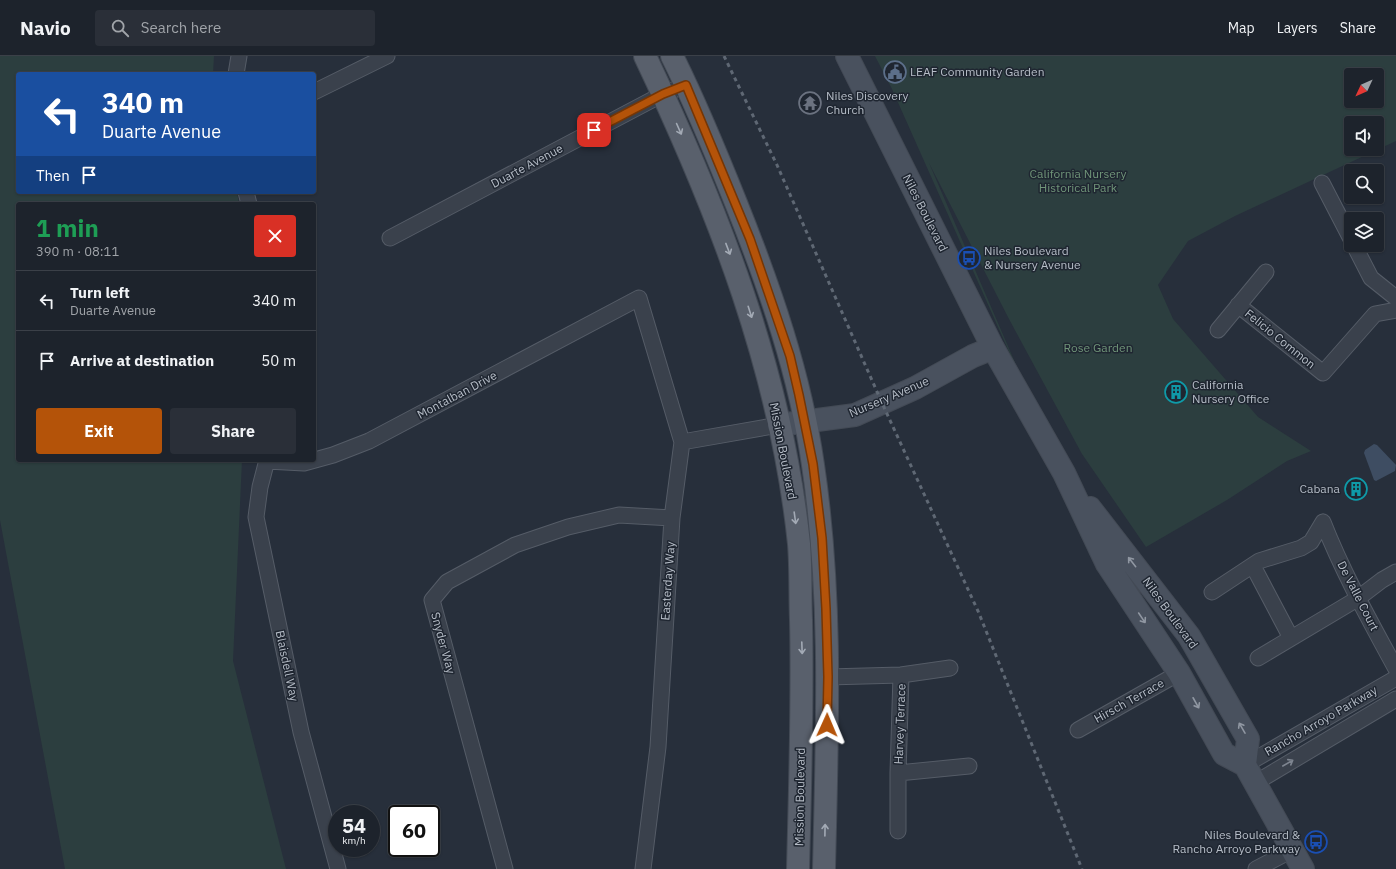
<!DOCTYPE html>
<meta charset="utf-8">
<style>
:root{--surface:#1d232c;--page:#2a2f38;--text:#f1f3f6;--muted:#a0a4a9;--line:#3b4048;--accent:#b45309}
body{margin:0;font-family:"IBM Plex Sans",sans-serif;background:var(--page);color:var(--text);height:100vh;display:flex;flex-direction:column;font-size:15px;white-space:nowrap}
*{box-sizing:border-box;margin:0}
p{font-size:13px;color:var(--muted)}
.icon{flex:none;width:22px;height:22px;fill:none;stroke:currentColor;stroke-width:2;stroke-linecap:round;stroke-linejoin:round}
.map{position:relative;flex:1;overflow:hidden}
.side{position:absolute;left:16px;top:146px;width:300px;height:260px;display:flex;flex-direction:column;background:var(--surface);border-radius:4px;box-shadow:0 1px 3px #0004,0 0 0 1px var(--line)}
.side>*{flex:none}
.hud{position:absolute;left:16px;top:16px;width:300px;height:122px;border-radius:4px;box-shadow:0 1px 3px #0004,0 0 0 1px var(--line);background:#1a4fa0;color:#fff;overflow:hidden}
.needle{width:26px;rotate:226deg}
.fabs{position:absolute;left:1344px;top:12px;display:grid;gap:8px}
.fabs a{display:grid;place-items:center;width:40px;height:40px;border-radius:4px;background:var(--surface);box-shadow:0 1px 3px #0004,0 0 0 1px var(--line);font-size:20px}
.speed{position:absolute;left:328px;top:749px;display:flex;gap:8px;font-size:20px;font-weight:700;text-align:center}
.speed>*{display:grid;place-content:center;width:52px;height:52px;border-radius:50%;background:var(--surface);box-shadow:0 1px 3px #0004,0 0 0 1px var(--line);line-height:1}
.speed small{font-size:10px;font-weight:400}
.speed .limit{border:2px solid #111;border-radius:6px;background:#fff;color:#111}
.pin{position:absolute;display:grid;place-items:center;width:34px;height:34px;color:#fff;margin:-17px;border-radius:8px;box-shadow:0 2px 6px #0006}
.me{position:absolute;width:44px;margin:-22px;rotate:1deg;stroke-linejoin:round;filter:drop-shadow(0 0 3px #0008)}
.turn{display:flex;align-items:center;gap:14px;height:84px;padding:0 20px;font-size:18px}
.turn .icon{width:52px;height:52px;stroke-width:2.5}
.turn b{display:block;font-size:28px;line-height:34px}
.then{display:flex;align-items:center;height:38px;padding:0 20px;background:#0003;gap:8px;font-size:15px}
.round{display:grid;place-items:center;flex:none;width:42px;height:42px;border-radius:4px;background:var(--page)}
.head{display:flex;align-items:center;justify-content:space-between;height:68px;padding:0 20px}
h1{font-size:24px;font-weight:700;line-height:30px;color:#1e9e55}
.primary-button{display:flex;gap:8px;margin-top:auto;padding:8px 20px}
.primary-button a{flex:1;height:46px;border-radius:4px;background:var(--accent);color:#fff;font-size:16px;font-weight:700;line-height:46px;text-align:center}
.primary-button a+a{background:var(--page);color:var(--text)}
ul{padding:0;list-style:none}
li{display:flex;align-items:center;gap:12px;height:60px;padding:0 20px;border-top:1px solid var(--line)}
li div{flex:1}
li b{display:block;font-size:15px}
li em{font-style:normal}
header{display:flex;align-items:center;gap:24px;box-sizing:border-box;height:56px;padding:0 20px;background:var(--surface);border-bottom:1px solid var(--line)}
header strong{font-size:19px}
nav{display:flex;gap:22px;margin-inline-start:auto;font-size:14px}
.search{width:280px;height:36px;background:var(--page);display:flex;align-items:center;gap:10px;box-sizing:border-box;padding:0 14px;border-radius:4px;color:var(--muted);font-size:15px}
.map>svg:first-child{display:block}
.green{fill:#2c3e3f;fill-rule:evenodd}
.water{fill:#3e4d62}
.lines{fill:none;stroke-linecap:round;stroke-linejoin:round}
.minor-casing{stroke:#555c67;stroke-width:17}
.secondary-casing{stroke:#434a55;stroke-width:24}
.primary-casing{stroke:#434a55;stroke-width:24}
.minor{stroke:#3a414c;stroke-width:15}
.secondary{stroke:#49515e;stroke-width:22}
.primary{stroke:#59606c;stroke-width:22}
.rail{stroke:#5f6874;stroke-width:3;stroke-dasharray:4 4;stroke-linecap:butt}
.oneway{stroke:#a3aab5}
.oneway2{stroke:#9097a2}
.oneway3{stroke:#7e8590}
.route-casing{stroke:#753606;stroke-width:10}
.route{stroke:#b45309;stroke-width:7}
.labels{text-anchor:middle;stroke-width:3;stroke-linejoin:round;paint-order:stroke}
.poi-label{font-size:12px;fill:#b6bdc7;stroke:#1f2631;text-anchor:start}
.street-label{font-size:12px;fill:#b6bdc7;stroke:#1f2631}
.park-label{font-size:12px;fill:#709579;stroke:#1f2631}
</style>
<header>
<strong>Navio</strong>
<div class="search"><svg class="icon" aria-label="search" viewBox="0 0 24 24"><circle cx="10" cy="10" r="6"/><path d="M15 15l6 6"/></svg>Search here</div>
<nav><a>Map</a><a>Layers</a><a>Share</a></nav>
</header>
<div class="map">
<svg width="1396" height="813" viewBox="0 0 1396 813">
<rect width="100%" height="100%" fill="#272f3b"/>
<path class="green" d="M0 0H214L213 18H18V136H237L239 148H18V404H242L233 605 286 813H65L0 464Z
M875 0H1396V85L1235 160 1188 185 1158 229 1173 263 1258 361 1311 395 1287 405 1227 444 1146 491 1082 398 1009 263 929 107 1048 383 892 33ZM1351 19H1377V45H1351ZM1351 67H1377V93H1351Z"/>
<path class="water" d="M1374 388 1377 389 1396 409 1395 415 1376 425 1374 424 1364 397 1365 394Z"/>
<g class="lines">
<g class="minor-casing">
<path id="minor" d="M236 18 239 0
M314 36 387 0
M1322 127 1351 183
M246 136 249 148
M390 182 663 38 686 29
M1354 189 1371 222 1396 242
M1238 249 1323 317 1375 258 1396 254
M1218 274 1266 216
M682 386 779 369
M267 404 260 431 256 461 301 676 338 813
M267 405 304 407 333 399 369 385 639 242 682 386 672 462 658 691 643 813
M1323 466C1343 517 1370 565 1396 613
M1253 510 1291 582
M1212 536 1259 505 1301 492 1311 486 1323 466
M1258 602 1357 543 1382 524 1396 516
M828 621 901 619 950 612
M1078 674 1179 617
M1245 709 1396 622
M898 717 969 710
M1255 727 1396 643
M898 775V717L901 619
M505 813 432 544 447 526 515 489 568 471 619 459 672 462
M1256 813 1292 794"/>
</g>
<g class="secondary-casing">
<path id="secondary" d="M847 0 993 292 1064 417 1107 508 1179 617 1224 698 1245 709 1303 813
M779 369 855 359 915 332 973 300 993 292
M1090 452 1189 580 1248 683 1245 709"/>
</g>
<g class="primary-casing">
<path id="primary" d="M645 0C719 156 781 315 799 488 801 513 800 539 801 564 803 647 800 730 798 813
M672 0C696 48 716 97 736 147 770 232 800 318 813 409 833 543 827 678 824 813"/>
</g>
<use href="#minor" class="minor"/>
<use href="#secondary" class="secondary"/>
<use href="#primary" class="primary"/>
<path class="rail" d="M724 0 777 109 882 347 978 555 1082 813"/>
</g>
<defs><path id="oneway-shaft" d="M-6 0H5M1.5-3L5.5 0L1.5 3" fill="none" stroke-width="1.6" stroke-linecap="round" stroke-linejoin="round"/></defs>
<g class="oneway">
<use href="#oneway-shaft" transform="translate(679 73) rotate(66)"/>
<use href="#oneway-shaft" transform="translate(728 193) rotate(69)"/>
<use href="#oneway-shaft" transform="translate(750 256) rotate(72)"/>
<use href="#oneway-shaft" transform="translate(795 462) rotate(82)"/>
<use href="#oneway-shaft" transform="translate(802 592) rotate(88)"/>
<use href="#oneway-shaft" transform="translate(825 774) rotate(-89)"/>
</g>
<g class="oneway2">
<use href="#oneway-shaft" transform="translate(1132 506) rotate(-128)"/>
<use href="#oneway-shaft" transform="translate(1142 562) rotate(56)"/>
<use href="#oneway-shaft" transform="translate(1196 647) rotate(61)"/>
<use href="#oneway-shaft" transform="translate(1242 672) rotate(-120)"/>
</g>
<use class="oneway3" href="#oneway-shaft" transform="translate(1288 707) rotate(-30)"/>
<g class="lines">
<g class="route-casing">
<path id="route" d="M594 74 663 38 686 29 750 183 790 300 799 339 813 408 822 482 826 553 828 621 827 669"/>
</g>
<use href="#route" class="route"/>
</g>
<defs>
<g id="civic-ring" transform="scale(1.15)"><circle r="9.5" fill="#1f2631" stroke="#5c6f8a" stroke-width="1.5"/><path d="M-.6-6.5H3V-4.5H.6V-3L4-1V1h2V6H-6V1h2V-1L-.6-3ZM-1.2 2.5V6h2.4V2.5Z" fill="#5c6f8a"/></g>
<g id="temple-ring" transform="scale(1.15)"><circle r="9.5" fill="#1f2631" stroke="#6b7280" stroke-width="1.5"/><path d="M0-6L5-2H3V0L6.5 2.5H4V6H1.5V3h-3V6H-4V2.5H-6.5L-3 0V-2H-5Z" fill="#6b7280"/></g>
<g id="bus-ring" transform="scale(1.15)"><circle r="9.5" fill="#1f2631" stroke="#1a4fb4" stroke-width="1.5"/><path d="M-5-6H5V4H4V6H2V4H-2V6H-4V4H-5ZM-3.5-4V0h7V-4ZM-3.5 1.2v1.5H-2V1.2ZM2 1.2v1.5H3.5V1.2Z" fill="#1a4fb4"/></g>
<g id="building-ring" transform="scale(1.15)"><circle r="9.5" fill="#1f2631" stroke="#0f9aa8" stroke-width="1.5"/><path d="M-4-6H4V6H1V3H-1V6H-4ZM-2.5-4.3h1.7v1.8h-1.7ZM.8-4.3h1.7v1.8H.8ZM-2.5-1h1.7V.8h-1.7ZM.8-1h1.7V.8H.8Z" fill="#0f9aa8"/></g>
</defs>
<g fill-rule="evenodd">
<use href="#civic-ring" x="895" y="16"/>
<use href="#temple-ring" x="810" y="47"/>
<use href="#bus-ring" x="969" y="202"/>
<use href="#building-ring" x="1176" y="336"/>
<use href="#building-ring" x="1356" y="433"/>
<use href="#bus-ring" x="1316" y="786"/>
</g>
<g class="labels">
<g class="poi-label">
<text x="910" y="20">LEAF Community Garden</text>
<text x="826" y="44">Niles Discovery<tspan x="826" dy="14">Church</tspan></text>
<text x="984" y="199">Niles Boulevard<tspan x="984" dy="14">&amp; Nursery Avenue</tspan></text>
<text x="1192" y="333">California<tspan x="1192" dy="14">Nursery Office</tspan></text>
<text x="1340" y="437" text-anchor="end">Cabana</text>
<text x="1300" y="783" text-anchor="end">Niles Boulevard &amp;<tspan x="1300" dy="14">Rancho Arroyo Parkway</tspan></text>
</g>
<g class="street-label">
<text transform="translate(527 110) rotate(-28)" y="4">Duarte Avenue</text>
<text transform="translate(925 157) rotate(63)" y="4">Niles Boulevard</text>
<text transform="translate(1280 283) rotate(39)" y="4">Felicio Common</text>
<text transform="translate(457 339) rotate(-28)" y="4">Montalban Drive</text>
<text transform="translate(889 341) rotate(-23)" y="4">Nursery Avenue</text>
<text transform="translate(783 395) rotate(79)" y="4">Mission Boulevard</text>
<text transform="translate(668 525) rotate(-86)" y="4">Easterday Way</text>
<text transform="translate(1358 540) rotate(63)" y="4">De Valle Court</text>
<text transform="translate(1170 557) rotate(54)" y="4">Niles Boulevard</text>
<text transform="translate(443 587) rotate(75)" y="4">Snyder Way</text>
<text transform="translate(287 610) rotate(78)" y="4">Blaisdell Way</text>
<text transform="translate(1129 645) rotate(-29)" y="4">Hirsch Terrace</text>
<text transform="translate(1321 665) rotate(-30)" y="4">Rancho Arroyo Parkway</text>
<text transform="translate(900 668) rotate(-88)" y="4">Harvey Terrace</text>
<text transform="translate(800 741) rotate(-89)" y="4">Mission Boulevard</text>
</g>
<g class="park-label">
<text x="1078" y="122">California Nursery<tspan x="1078" dy="14">Historical Park</tspan></text>
<text x="1098" y="296">Rose Garden</text>
</g>
</g>
</svg>
<div class="fabs">
<a><svg class="needle" viewBox="-14 -14 28 28"><path d="M0-13l5 13h-10z" fill="#e53935"/><path d="M0 13l5-13h-10z" fill="#a0a4a9"/></svg></a>
<a><svg class="icon" aria-label="sound" viewBox="0 0 24 24"><path d="M4 9h4l5-4v14l-5-4H4zM17 9q2 3 0 6"/></svg></a>
<a><svg class="icon" aria-label="search" viewBox="0 0 24 24"><circle cx="10" cy="10" r="6"/><path d="M15 15l6 6"/></svg></a>
<a><svg class="icon" aria-label="layers" viewBox="0 0 24 24"><path d="M12 4l9 5-9 5-9-5zM3 14l9 5 9-5"/></svg></a>
</div>
<div class="speed"><div>54<small>km/h</small></div><div class="limit">60</div></div>
<div class="pin" style="left:594px;top:74px;background:#d93025"><svg class="icon" aria-label="arrive" viewBox="0 0 24 24"><path d="M6 21V4h12l-3 4 3 4H6"/></svg></div>
<svg class="me" style="left:827px;top:669px" viewBox="-20 -20 40 40"><path d="M0-17L14 15 0 8-14 15z" fill="#b45309" stroke="#fff" stroke-width="4"/></svg>
<div class="hud">
<div class="turn"><svg class="icon" aria-label="left" viewBox="0 0 24 24"><path d="M17 20v-9H6M10 6l-5 5 5 5"/></svg><div><b>340 m</b>Duarte Avenue</div></div>
<div class="then">Then<svg class="icon" aria-label="arrive" viewBox="0 0 24 24"><path d="M6 21V4h12l-3 4 3 4H6"/></svg></div>
</div>
<section class="side">
<div class="head"><div><h1>1 min</h1><p>390 m · 08:11</p></div><a class="round" style="background:#d93025;color:#fff"><svg class="icon" aria-label="close" viewBox="0 0 24 24"><path d="M6 6l12 12M18 6L6 18"/></svg></a></div>
<ul>
<li><svg class="icon" aria-label="left" viewBox="0 0 24 24"><path d="M17 20v-9H6M10 6l-5 5 5 5"/></svg><div><b>Turn left</b><p>Duarte Avenue</p></div><em>340 m</em></li>
<li><svg class="icon" aria-label="arrive" viewBox="0 0 24 24"><path d="M6 21V4h12l-3 4 3 4H6"/></svg><div><b>Arrive at destination</b></div><em>50 m</em></li>
</ul>
<div class="primary-button"><a>Exit</a><a>Share</a></div>
</section>
</div>
